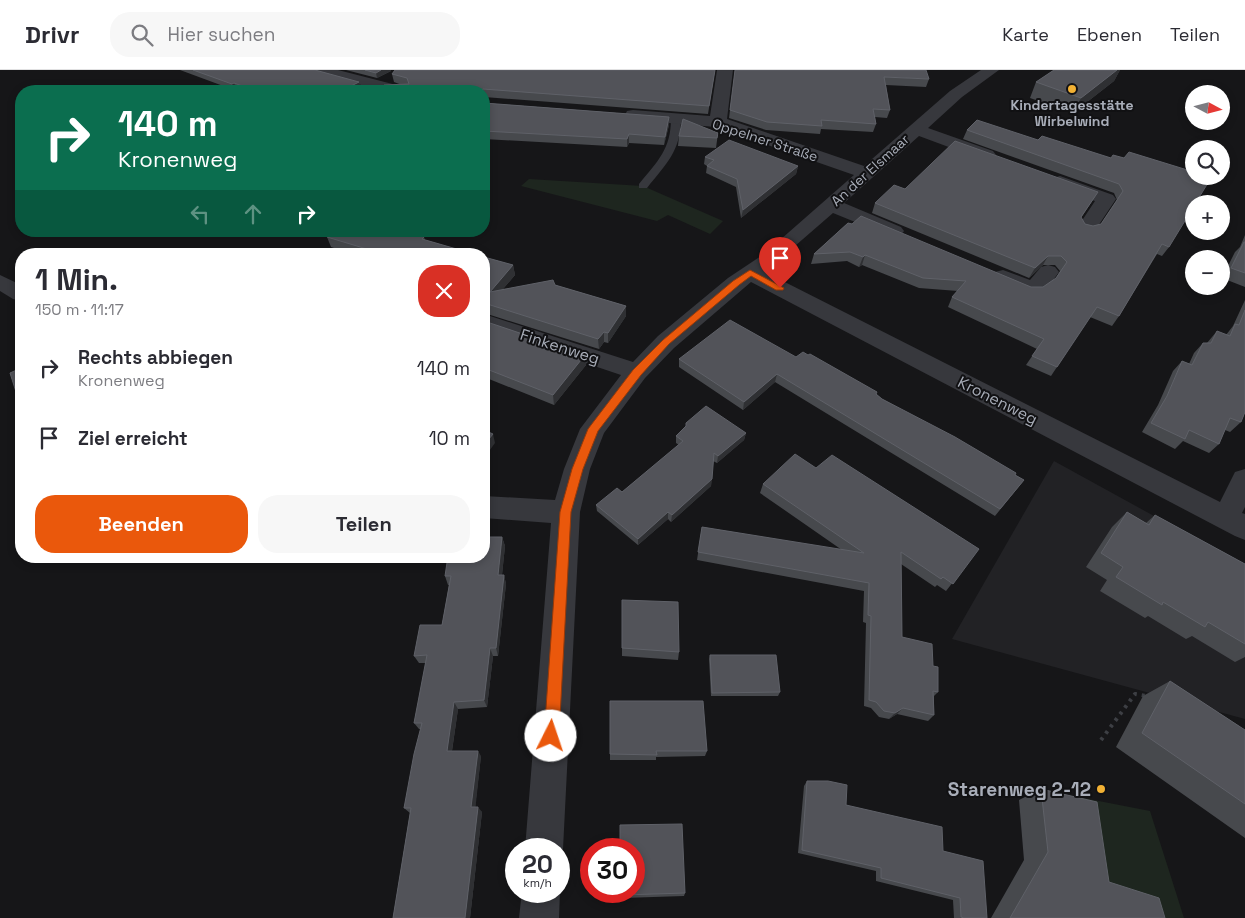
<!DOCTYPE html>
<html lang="de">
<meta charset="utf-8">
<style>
:root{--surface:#fff;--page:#f7f7f7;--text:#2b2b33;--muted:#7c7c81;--line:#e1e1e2;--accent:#ea580c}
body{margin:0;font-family:"Space Grotesk",sans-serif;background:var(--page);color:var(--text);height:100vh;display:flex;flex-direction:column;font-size:19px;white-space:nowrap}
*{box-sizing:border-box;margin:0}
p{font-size:16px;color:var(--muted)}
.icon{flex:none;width:28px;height:28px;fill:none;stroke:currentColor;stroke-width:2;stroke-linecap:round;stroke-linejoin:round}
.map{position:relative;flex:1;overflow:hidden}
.drawer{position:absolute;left:15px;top:178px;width:475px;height:315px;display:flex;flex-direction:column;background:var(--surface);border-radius:20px;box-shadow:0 2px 8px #0003}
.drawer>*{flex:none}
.banner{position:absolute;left:15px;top:15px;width:475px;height:152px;border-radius:20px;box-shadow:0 2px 8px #0003;background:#0b6e4f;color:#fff;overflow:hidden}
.needle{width:32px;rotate:97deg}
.buttons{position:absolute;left:1185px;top:15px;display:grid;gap:10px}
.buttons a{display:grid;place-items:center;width:45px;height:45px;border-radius:50%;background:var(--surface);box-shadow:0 2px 8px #0003;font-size:25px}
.speed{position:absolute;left:505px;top:768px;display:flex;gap:10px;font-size:25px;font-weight:700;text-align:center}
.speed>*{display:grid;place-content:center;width:65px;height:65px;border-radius:50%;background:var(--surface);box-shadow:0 2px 8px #0003;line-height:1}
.speed small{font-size:12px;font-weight:400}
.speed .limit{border:8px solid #d22;background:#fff;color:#111}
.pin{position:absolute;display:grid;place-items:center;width:42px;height:42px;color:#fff;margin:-51px -21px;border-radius:50% 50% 50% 0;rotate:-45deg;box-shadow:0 0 5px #0007}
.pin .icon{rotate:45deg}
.me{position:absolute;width:55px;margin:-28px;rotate:4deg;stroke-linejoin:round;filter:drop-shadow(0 0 4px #0008)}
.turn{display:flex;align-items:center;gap:18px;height:105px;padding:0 20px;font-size:22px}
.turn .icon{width:65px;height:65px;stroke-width:2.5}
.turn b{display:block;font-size:35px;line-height:42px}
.lanes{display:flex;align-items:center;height:48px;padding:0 20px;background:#0003;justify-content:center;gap:25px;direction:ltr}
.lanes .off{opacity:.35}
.round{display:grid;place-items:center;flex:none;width:52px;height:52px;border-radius:20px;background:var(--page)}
.headline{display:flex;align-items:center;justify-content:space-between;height:85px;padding:0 20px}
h1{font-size:30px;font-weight:700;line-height:38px}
.button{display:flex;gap:10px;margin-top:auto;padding:10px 20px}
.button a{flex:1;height:58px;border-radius:20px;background:var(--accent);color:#fff;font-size:20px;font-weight:700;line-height:58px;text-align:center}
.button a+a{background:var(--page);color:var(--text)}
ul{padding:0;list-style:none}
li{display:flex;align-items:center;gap:15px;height:70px;padding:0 20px}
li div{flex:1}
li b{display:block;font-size:19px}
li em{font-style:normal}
header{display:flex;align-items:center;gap:30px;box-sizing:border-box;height:70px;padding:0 25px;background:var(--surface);border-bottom:1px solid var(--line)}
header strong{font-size:24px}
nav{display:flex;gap:28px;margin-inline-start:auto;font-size:18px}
.search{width:350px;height:45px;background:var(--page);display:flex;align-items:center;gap:12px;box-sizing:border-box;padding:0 18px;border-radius:20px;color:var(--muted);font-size:19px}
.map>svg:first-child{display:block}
.built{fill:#222225}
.green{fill:#1e261f}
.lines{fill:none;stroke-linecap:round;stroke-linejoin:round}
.path{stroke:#3d3f44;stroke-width:4;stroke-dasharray:3 5;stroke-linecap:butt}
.service{fill:#37383d;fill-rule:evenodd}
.minor{fill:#37383d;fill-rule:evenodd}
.wall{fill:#47494d}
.shaded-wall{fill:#2f3033}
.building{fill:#525359;stroke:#5f6168}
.route{fill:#ea580c;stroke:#983908}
.poi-dot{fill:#f2b134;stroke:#111113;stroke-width:2}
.labels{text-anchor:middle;stroke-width:4;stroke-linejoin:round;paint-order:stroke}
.far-poi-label{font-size:14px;font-weight:bold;fill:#a8adb8;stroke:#111113}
.far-street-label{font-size:14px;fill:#a8adb8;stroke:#111113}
.street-label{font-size:16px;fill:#a8adb8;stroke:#111113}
.near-poi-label{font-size:19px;font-weight:bold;fill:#a8adb8;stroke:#111113;text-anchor:end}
</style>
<header>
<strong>Drivr</strong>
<div class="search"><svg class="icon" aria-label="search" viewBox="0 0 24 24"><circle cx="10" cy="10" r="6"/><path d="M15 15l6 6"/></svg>Hier suchen</div>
<nav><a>Karte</a><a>Ebenen</a><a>Teilen</a></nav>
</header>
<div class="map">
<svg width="1245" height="848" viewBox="0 0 1245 848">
<rect width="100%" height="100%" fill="#161618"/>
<path class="built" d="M1054 391 1245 496V649L952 569Z"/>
<path class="green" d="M529 109 643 116 723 151 710 164 668 145 657 151 521 116Z
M1068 725 1150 741 1184 848H1132L1081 819 1072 742Z"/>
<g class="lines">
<path class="path" d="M1101 670 1135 624 1147 626"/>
<path class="service" d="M676 45 681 48C681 81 666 94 647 118H639V114C658 91 671 79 671 48Z"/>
<path class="minor" d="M312 0H338L408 18 410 21H384L315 3Z
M717 0H733L727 49 864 96 950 21 981 0H999L962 27 928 58 993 81 996 85 993 89 987 90 981 89 919 66 844 133 901 157 904 161 901 165 894 167 887 165 833 143 765 202 1220 432 1235 402 1245 399V437L1242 443 1245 444V470L1235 466 751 212 674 278 645 308 604 363 590 399 580 442 563 779 559 789V779H525L551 453 484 448V426L555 430 564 399 580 359 621 305 484 259V244L633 292 658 266 728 208 764 184 854 105 716 57 633 50 627 49 625 45 627 41 633 40 710 46Z
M1060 106 1113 125 1116 129 1094 162 1087 164 1080 162 1077 158 1095 131 1053 116 1051 112 1053 108Z
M1048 195 1055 197 1059 202 1042 225 1034 227 995 212 992 207 995 202 1003 200 1030 210 1041 197Z
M0 205 21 215V231L13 229 0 221Z
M559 817 560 821 559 848H519L522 821H559Z"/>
</g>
<path class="wall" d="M180 0H315L359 12 361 17 353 21H244L237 19 234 20Z
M346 0H391V1L377 8Z
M395 0H715L708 44 484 27V21H379L402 15 394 12 392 4Z
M735 0 929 9 926 17 886 15 890 40 887 48 875 47 876 54 873 62 821 59 820 64 766 60 729 48Z
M1054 0H1120L1114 11 1073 43 1030 28 1036 12Z
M484 33 669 47V55L664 75 629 73 627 77 484 69Z
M967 60 1038 70 1111 88 1169 177 1162 186 1157 184 1119 246 1112 256 1090 247 1051 306 1026 295 1037 279 948 237 952 227 958 221 919 218 862 195 859 197 847 191 811 194 814 184 848 153 1031 217H1043L1056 208 1060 201 1055 195H1043L1029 208 872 143 875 133 905 119 1098 122 1081 148 1085 154 1093 156 1101 154 1117 130 1114 123 963 69Z
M718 63 716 78 678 76 679 66Z
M705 87 798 96 796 104 741 148 736 117 706 103 707 96 704 94Z
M1245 165V217L1222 208 1235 182 1240 177Z
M327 167H424L425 170 474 184H351L331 177Z
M484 187 513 195 515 205 503 219 555 215 626 236V246L608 273 604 272 599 279 484 243Z
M1245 230V342L1241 352 1230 362 1225 360 1219 374 1209 383 1183 371 1175 379 1142 362 1158 335 1173 301 1182 291 1189 294 1194 283 1203 273H1207L1217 261 1226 265 1233 256Z
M484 251 585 285 586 295 554 335 484 307Z
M796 287 876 324 882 329 1024 410 995 446 775 312 743 340 679 297V289Z
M746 363 744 370 717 393 713 391 711 416 671 452 668 449 638 475 597 441 596 435 622 422 679 375 676 373V366Z
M816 398 979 479 946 521 937 515 935 517 901 494 902 567 933 596 938 622 934 626V645L928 651 897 644 889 649 879 647 871 638 864 636 866 553 863 552 864 521 697 490 702 457 842 480 760 423 763 414Z
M1127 442 1146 453 1155 445 1245 494V587L1235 592 1192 566 1186 569 1148 546 1145 548 1100 521 1107 510 1086 497 1112 457Z
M502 467 505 476 502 505H504L506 514 498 586H493L487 637 458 639 452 681 481 686 475 737 482 742 470 848H393L410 743 404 738 421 659H419L414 653 426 593H419L414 586 442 555 449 515H448L445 506Z
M622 530 679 582 678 590 622 586Z
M710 585 780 622 778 626H711L709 589Z
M1170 611 1245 660V768L1116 677 1143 626Z
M610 631 707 681 705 686 656 687V690H610Z
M807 711 846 735 943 781 987 848H954L953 830 876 811V801L798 783 804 716Z
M1041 719 1109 812 1165 848H991L1024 790 1019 730Z
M623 821 685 823 684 826 623 828Z"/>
<path class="shaded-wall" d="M381 0H391V1L377 8 376 3Z
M1117 0H1120L1114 11 1073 43 1081 28Z
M359 12 361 17 353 21H341Z
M234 13 237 19 234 20 232 14Z
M669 47V55L664 75 665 67Z
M629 64V73L627 77V69Z
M798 96 796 104 741 148 743 140Z
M865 185 862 195 859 197 863 187Z
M1048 186 1043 195 1029 208 1035 198Z
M513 195 515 205 492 232 490 222Z
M626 236V246L608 273V263Z
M604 262V272L599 279 598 269Z
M585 285 586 295 554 335 553 325Z
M777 304 775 312 743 340 744 332Z
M746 363 744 370 717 393 718 386Z
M493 364 495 373 484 388V375Z
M712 409 711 416 671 452 672 445Z
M668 442V449L638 475V469Z
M502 467 505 476 501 514 498 505Z
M504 505 506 514 498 586 496 578Z
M490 578 493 586 487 637 484 630Z
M454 632 458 639 451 687 447 681Z
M903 638 897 644 889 649 895 643Z
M478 681 481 686 475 742 471 737Z
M478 737 482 742 470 848H465Z"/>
<path class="building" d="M193 0H315L359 12 341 21H256L234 13 232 14Z
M365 0H381L376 3Z
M395 0H715L709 36 483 19 481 21H379L384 15 409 14 407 8 392 4Z
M735 0H926L929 9 884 7 890 40 873 39 876 54 821 50 822 56 767 52 730 40Z
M1054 0H1117L1081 28 1036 12Z
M484 33 669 47 665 67 629 64 627 69 484 61Z
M683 49 718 63 717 68 679 66Z
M977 50 1038 70 1042 66 1111 88 1113 85 1124 88 1129 82 1194 102V106H1206L1211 108 1195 134H1194V136L1169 177 1162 174 1119 246 1097 237 1057 297 1032 286 1044 269 952 227 966 211 923 208 865 185 863 187 850 182 814 184 848 153 852 154 861 146 1031 217H1043L1056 208 1067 192 1061 186H1048L1035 198 875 133 894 115 905 119 955 71 1098 122 1081 147 1085 154 1093 156 1101 154 1123 121 1119 114 967 60Z
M729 70 798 96 743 140 737 109 707 96 714 90 705 87Z
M334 161H407L424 167 422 169 474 184H379L380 183 327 167Z
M1244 172H1245V203L1231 198Z
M484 187 513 195 490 222 553 210 555 215 626 236 608 263 604 262 598 269 484 233Z
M1245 240V342L1241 352 1230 348 1219 374 1189 360 1185 369 1151 353 1167 326 1182 291 1192 295 1203 273H1211L1217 261 1230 266 1235 254 1239 255Z
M730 250 796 287 803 282 808 285 810 284 877 322 876 324 882 329 955 367 1016 403 1015 405 1024 410 1000 439 777 304 744 332 679 289Z
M484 251 585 285 553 325 484 298Z
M21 298V328L19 324 17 325 10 303Z
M706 336 746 363 718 386 714 383 712 409 672 445 668 442 638 469 596 435 617 418 622 422 683 371 676 366 686 356V353Z
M484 360 493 364 484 375Z
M795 384 816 398 832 385 979 479 953 514 943 507 941 509 901 482 902 567 932 574 933 596 938 597V622L933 621 934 645 903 638 895 643 884 641 876 632 869 630 871 546 868 545 869 513 698 482 702 457 864 483 763 414Z
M1127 442 1149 455 1155 445 1245 494V574L1208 552 1205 557 1163 532 1162 535 1116 507 1123 497 1101 483Z
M484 467H502L498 505H504L496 578H490L484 630 454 632 447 681H478L471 737H478L465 848H393L411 738H404L414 684 422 653H414L427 585 414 586 420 555H442L451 506H445L448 486H484Z
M622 530 678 532 679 582 622 578Z
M710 585H776L780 622 712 623Z
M1170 611 1245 660V734L1142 663Z
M610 631H703L707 681H656L657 685 610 684Z
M807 711H828L847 715 846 735 942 757 943 781 983 791 987 848H964L961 847 960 828 881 808V798L802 780Z
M1041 719 1097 732 1109 812 1159 828 1165 848H1010L1048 782Z
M682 754 685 823 623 825V821H634V779H620V755Z"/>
<path class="route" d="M750 200 784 218 783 220H776L751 206 739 215 669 274 641 305 598 361 583 399 571 442 559 666 556 671 551 673 546 671 544 666 560 442 572 399 588 359 633 300 663 270 733 211Z"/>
<g class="poi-dot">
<circle cx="1072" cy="19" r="5"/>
<circle cx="1101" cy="719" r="5"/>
</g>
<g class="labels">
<g class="far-poi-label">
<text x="1072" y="40">Kindertagesstätte<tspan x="1072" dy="16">Wirbelwind</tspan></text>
</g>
<g class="far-street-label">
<text transform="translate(765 70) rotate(18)" y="5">Oppelner Straße</text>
<text transform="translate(870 100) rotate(-42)" y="5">An der Elsmaar</text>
</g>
<g class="street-label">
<text transform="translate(560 276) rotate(18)" y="6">Finkenweg</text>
<text transform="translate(998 330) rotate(27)" y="6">Kronenweg</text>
</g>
<g class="near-poi-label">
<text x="1091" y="726">Starenweg 2-12</text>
</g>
</g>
</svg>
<div class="buttons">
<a><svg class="needle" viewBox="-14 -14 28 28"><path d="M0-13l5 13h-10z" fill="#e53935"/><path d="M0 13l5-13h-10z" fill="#7c7c81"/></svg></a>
<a><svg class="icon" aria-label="search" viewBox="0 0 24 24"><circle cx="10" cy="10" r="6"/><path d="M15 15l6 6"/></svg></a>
<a>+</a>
<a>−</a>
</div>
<div class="speed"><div>20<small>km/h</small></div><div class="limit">30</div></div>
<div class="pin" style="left:780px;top:218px;background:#d93025"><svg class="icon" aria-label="arrive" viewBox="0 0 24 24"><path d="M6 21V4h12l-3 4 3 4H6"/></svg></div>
<svg class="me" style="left:551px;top:666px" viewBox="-20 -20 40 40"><circle r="19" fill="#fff"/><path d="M0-13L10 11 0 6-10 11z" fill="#ea580c"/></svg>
<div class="banner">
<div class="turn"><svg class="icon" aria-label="right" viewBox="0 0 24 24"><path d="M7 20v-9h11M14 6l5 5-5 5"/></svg><div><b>140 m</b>Kronenweg</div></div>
<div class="lanes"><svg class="icon off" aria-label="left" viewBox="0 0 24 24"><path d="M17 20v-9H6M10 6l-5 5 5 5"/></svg><svg class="icon off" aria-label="ahead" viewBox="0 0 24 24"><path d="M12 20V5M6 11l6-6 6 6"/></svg><svg class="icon" aria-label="right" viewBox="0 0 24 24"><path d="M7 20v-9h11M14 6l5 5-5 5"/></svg></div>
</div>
<section class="drawer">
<div class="headline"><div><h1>1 Min.</h1><p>150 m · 11:17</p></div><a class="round" style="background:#d93025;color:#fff"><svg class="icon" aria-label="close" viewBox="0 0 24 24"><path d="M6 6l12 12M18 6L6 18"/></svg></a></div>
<ul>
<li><svg class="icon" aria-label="right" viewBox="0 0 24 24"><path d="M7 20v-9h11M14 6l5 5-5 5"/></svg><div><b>Rechts abbiegen</b><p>Kronenweg</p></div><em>140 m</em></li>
<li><svg class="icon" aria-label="arrive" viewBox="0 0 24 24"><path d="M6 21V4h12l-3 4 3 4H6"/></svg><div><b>Ziel erreicht</b></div><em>10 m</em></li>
</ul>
<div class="button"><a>Beenden</a><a>Teilen</a></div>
</section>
</div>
